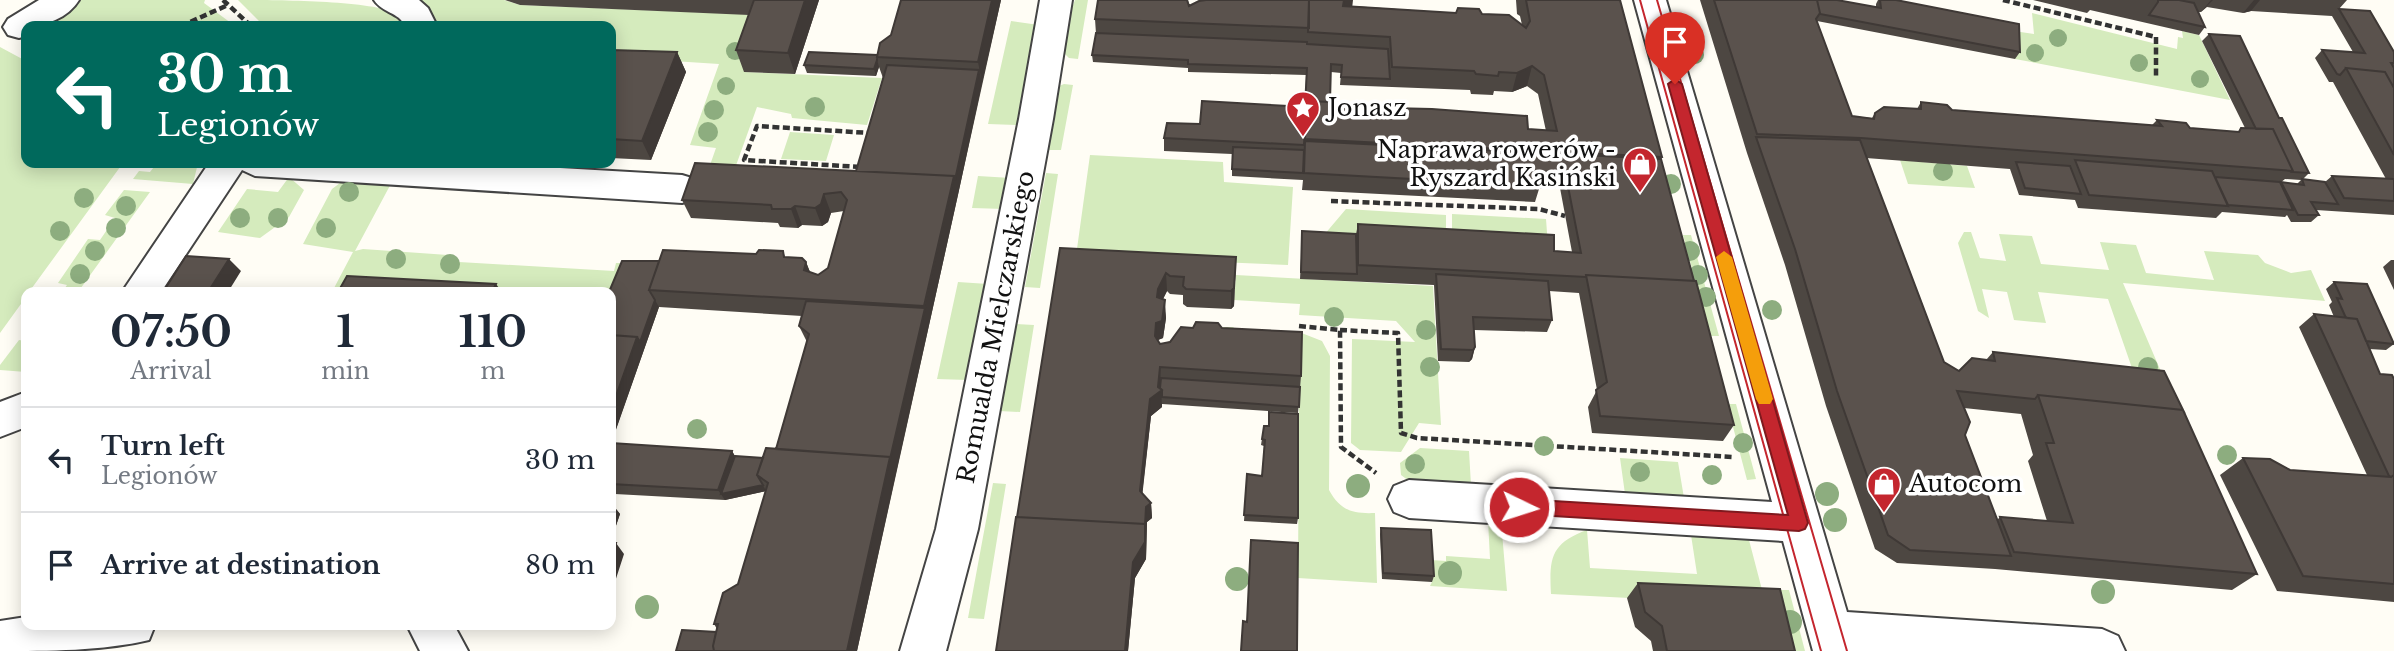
<!DOCTYPE html>
<meta charset="utf-8">
<style>
:root{--surface:#fff;--page:#f6f6f7;--text:#1f2937;--muted:#747a83;--line:#e0e1e3}
body{margin:0;font-family:"Libre Baskerville",serif;background:var(--page);color:var(--text);height:100vh;display:flex;flex-direction:column;font-size:26px;white-space:nowrap}
*{box-sizing:border-box;margin:0}
p{font-size:23px;color:var(--muted)}
.icon{flex:none;width:38px;height:38px;fill:none;stroke:currentColor;stroke-width:2;stroke-linecap:round;stroke-linejoin:round}
.map{position:relative;flex:1;overflow:hidden}
.sheet{position:absolute;left:21px;top:287px;width:595px;height:343px;display:flex;flex-direction:column;background:var(--surface);border-radius:14px;box-shadow:0 4px 18px #0003}
.sheet>*{flex:none}
.guide{position:absolute;left:21px;top:21px;width:595px;height:147px;border-radius:14px;box-shadow:0 4px 18px #0003;background:#00695c;color:#fff;overflow:hidden}
.pin{position:absolute;display:grid;place-items:center;width:60px;height:60px;color:#fff;margin:-72px -30px;border-radius:50% 50% 50% 0;rotate:-45deg;box-shadow:0 0 7px #0007}
.pin .icon{rotate:45deg}
.me{position:absolute;width:77px;margin:-38px;rotate:94deg;stroke-linejoin:round;filter:drop-shadow(0 0 5px #0008)}
.turn{display:flex;align-items:center;gap:24px;height:147px;padding:0 21px;font-size:32px}
.turn .icon{width:91px;height:91px;stroke-width:2.5}
.turn b{display:block;font-size:49px;line-height:60px}
.eta{display:flex;justify-content:space-evenly;align-items:center;height:119px;text-align:center}
.eta b{font-size:42px;font-weight:700;line-height:49px}
ul{padding:0;list-style:none}
li{display:flex;align-items:center;gap:21px;height:105px;padding:0 21px;border-top:2px solid var(--line)}
li div{flex:1}
li b{display:block;font-size:26px}
li em{font-style:normal}
.map>svg:first-child{display:block}
.green{fill:#d5ebbd}
.lines{fill:none;stroke-linecap:round;stroke-linejoin:round}
.minor-casing{stroke:#444;stroke-width:4}
.path{stroke:#333;stroke-width:4.5;stroke-dasharray:7 3.5;stroke-linecap:butt}
.minor{fill:#fff;fill-rule:evenodd}
.tram{stroke:#c4262e;stroke-width:2}
.tree{fill:#8dad7f}
.wall{fill:#4d4742;fill-rule:evenodd}
.shaded-wall{fill:#3f3936}
.building{fill:#5a524d;stroke:#3f3936;stroke-width:2}
.route{fill:#c4262e;stroke:#7f191e;stroke-width:2}
.slow{fill:#f59e0b}
.labels{text-anchor:middle;stroke-width:7;stroke-linejoin:round;paint-order:stroke}
.poi-label{font-size:24px;fill:#111;stroke:#fff;text-anchor:start}
.street-label{font-size:24px;fill:#111;stroke:#fff}
</style>
<div class="map">
<svg width="2394" height="651" viewBox="0 0 2394 651">
<rect width="100%" height="100%" fill="#fffdf5"/>
<path class="green" d="M78 0H205L204 3 235 26H66L48 20Z
M238 0C269 0 383 0 401 16 402 17 404 25 405 26H264Z
M419 0H504L520 5 764 15 744 72 882 78 867 125 792 118 791 114 757 107 734 171 704 182 716 148 690 145 719 64 611 57V26H434L426 5Z
M1075 0H1088L1078 59 1069 58 1063 52 1068 19Z
M2032 13 2177 49 2178 37 2183 38 2182 31 2199 35 2230 100 2015 59 2014 31 2034 34Z
M1011 21 1039 25 1022 122 1016 125 988 124Z
M0 47 26 61V163H123L29 292H26V297L0 333Z
M1064 84 1073 85 1061 150H1049L1047 129 1054 88Z
M790 132 834 135 826 161 781 159Z
M1090 155 1223 162 1224 182 1293 187 1288 265 1076 256Z
M1900 160 1967 166 1975 188 1908 184Z
M157 163H198L193 184 133 179 139 171 150 172Z
M1046 173 1058 174 1040 288 1025 287Z
M978 176 1011 178 1004 209 972 208Z
M289 177 304 190 289 217 260 238 218 232 247 189 278 192Z
M394 178 355 251 363 249 448 255 459 262 614 271 616 263H629L611 307V292H373L333 290 353 252 303 244 332 189 340 183 348 179Z
M124 190 150 192 78 292H62L67 285 58 283 88 239 100 240 115 218 105 215Z
M1346 209 1446 215V241L1324 235Z
M1452 214 1546 219 1548 246 1452 241Z
M1964 232H1971L1980 258 2006 261 1999 234 2032 236 2041 264 2109 270 2100 242 2136 245 2146 273 2214 280 2204 251 2258 255 2265 263 2291 273 2311 270 2325 301 2123 283 2162 374 2133 371 2108 299 2038 292 2046 323 2014 320 2007 292 1982 289 1989 318 1978 311 1958 243Z
M1683 235H1691L1719 336H1710Z
M1236 275 1433 286 1441 425 1419 423 1401 452 1360 450 1351 443 1352 339 1415 342 1396 321 1299 315 1300 304 1234 300Z
M958 282 988 284 968 380 937 379Z
M1014 324 1034 325 1020 412 999 411Z
M1219 327H1233L1240 333 1299 332 1322 341 1330 356 1329 490C1340 510 1352 514 1375 513L1377 583 1298 578 1299 393 1221 346Z
M19 340 26 341V372L0 370V365Z
M1727 404H1736L1756 479 1747 480Z
M1420 448 1469 451 1471 485 1409 481 1401 475 1400 463Z
M1620 458 1678 462 1684 498 1625 494Z
M993 483 1006 484 984 619 968 618Z
M1488 520 1501 521 1507 591 1430 586 1432 582 1431 560 1446 561V556L1490 559Z
M1587 530 1590 568 1697 574 1691 535 1749 540 1766 605 1551 594C1549 558 1551 543 1587 530Z
M1779 590H1789L1805 651H1795Z"/>
<g class="lines">
<g class="minor-casing">
<path id="minor" d="M39 0H79C68 18 46 26 26 26V36L19 38 8 35 3 27 8 19Z
M374 0H419L428 8 437 26H405C399 12 382 13 374 0Z
M1040 0H1072L1053 119 978 529 946 651H900L936 529 1019 119Z
M1634 0H1666L1847 612 2102 629 2118 636 2125 651H1813L1783 541 1409 518 1394 512 1388 499 1394 486 1409 480 1772 502Z
M209 163H471L682 175 695 179 700 189 695 199 682 203 255 176 242 170 161 292H122Z
M26 392V427L0 437V402Z
M26 617V625H155L149 640C103 651 48 651 0 651V621Z
M407 625H454L468 651H420Z"/>
</g>
<path class="path" d="M223 0 251 26
M2003 0 2156 37V76
M181 26 228 5
M860 167 744 160 757 126 870 133
M1331 201 1539 209 1565 216
M1299 326 1340 330 1341 447 1376 473
M1340 330 1398 333 1401 433 1417 438 1733 457"/>
<use href="#minor" class="minor"/>
<path class="tram" d="M1640 0 1821 651
M1657 0 1847 651"/>
</g>
<g class="tree">
<circle cx="2058" cy="38" r="9"/>
<circle cx="735" cy="51" r="9"/>
<circle cx="2035" cy="53" r="9"/>
<circle cx="1695" cy="55" r="9"/>
<circle cx="2139" cy="63" r="9"/>
<circle cx="2200" cy="79" r="9"/>
<circle cx="726" cy="86" r="9"/>
<circle cx="815" cy="107" r="10"/>
<circle cx="714" cy="110" r="10"/>
<circle cx="708" cy="132" r="10"/>
<circle cx="1943" cy="171" r="10"/>
<circle cx="1671" cy="184" r="10"/>
<circle cx="349" cy="192" r="10"/>
<circle cx="84" cy="198" r="10"/>
<circle cx="126" cy="206" r="10"/>
<circle cx="240" cy="218" r="10"/>
<circle cx="278" cy="218" r="10"/>
<circle cx="116" cy="228" r="10"/>
<circle cx="326" cy="228" r="10"/>
<circle cx="60" cy="231" r="10"/>
<circle cx="95" cy="251" r="10"/>
<circle cx="1690" cy="251" r="10"/>
<circle cx="396" cy="259" r="10"/>
<circle cx="450" cy="264" r="10"/>
<circle cx="80" cy="274" r="10"/>
<circle cx="1698" cy="275" r="10"/>
<circle cx="1706" cy="297" r="10"/>
<circle cx="1772" cy="310" r="10"/>
<circle cx="1334" cy="317" r="10"/>
<circle cx="1426" cy="330" r="10"/>
<circle cx="1430" cy="367" r="10"/>
<circle cx="2148" cy="367" r="10"/>
<circle cx="697" cy="429" r="10"/>
<circle cx="1743" cy="443" r="10"/>
<circle cx="1544" cy="446" r="10"/>
<circle cx="2227" cy="455" r="10"/>
<circle cx="1415" cy="464" r="10"/>
<circle cx="1640" cy="472" r="10"/>
<circle cx="1712" cy="475" r="10"/>
<circle cx="1358" cy="486" r="12"/>
<circle cx="1827" cy="494" r="12"/>
<circle cx="1835" cy="520" r="12"/>
<circle cx="1450" cy="573" r="12"/>
<circle cx="1237" cy="579" r="12"/>
<circle cx="2103" cy="592" r="12"/>
<circle cx="647" cy="607" r="12"/>
<circle cx="1790" cy="622" r="12"/>
</g>
<path class="wall" d="M505 0H819L795 74 744 72 736 50 749 15 520 5Z
M901 0H1001L857 651H676L716 632 717 629 714 624 738 584 766 491 725 500 615 494 612 504 620 514 611 540V292L659 261 783 251 785 257 806 262 810 272 818 275 828 268 844 211 831 213 828 222 822 226 802 225 798 228 780 227 778 223 691 218 682 200 856 171 883 78 879 67 876 76 807 73 804 65 877 55 891 35ZM659 307 802 316 799 326 807 342 776 449 763 458 735 456 732 451 611 443Z
M1188 0 1189 6H1353L1456 13 1482 14 1522 25 1520 16 1517 14 1516 0H1620L1662 157 1661 159 1734 425 1723 441 1592 433 1588 407 1597 390 1579 293 1549 291 1552 320 1547 332 1474 330 1475 347 1472 359 1469 362 1438 361 1434 285 1300 279 1302 238 1356 234 1358 224 1554 251 1572 252 1560 188 1539 189 1535 202 1302 190 1303 180 1232 176V154L1164 151V138L1200 124 1305 107 1306 75 1188 72V68L1093 62 1092 55 1096 34 1095 19ZM1331 72 1341 73 1340 85 1470 90 1471 94 1493 95 1494 91 1512 92 1527 86 1538 94 1546 131 1528 129 1344 107 1330 102Z
M1700 0H1837L1876 7V4L1878 0H1896L2020 52 2015 59 1817 21 1852 116 1872 118 1875 113 1917 109 1921 102 1952 110 2152 125 2157 120 2190 128 2238 132 2241 128H2245L2202 41 2209 34 2279 118 2309 173 2303 179 2325 182 2332 176 2386 179 2333 82H2329L2315 58 2322 50 2353 52 2332 16 2251 11 2243 13 2207 7 2201 12H2198L2205 27 2199 35 2090 10 2087 13 2033 0H2347L2339 9 2394 52V215L2316 210 2319 215 2311 222H2291L2287 215 2285 217 2222 212 2216 218 2078 208 2075 200 2019 195 2010 169 1866 158 1944 362 1959 371 1986 360 1993 352 2257 574 2232 590 1995 569 1897 563 1875 549 1826 406 1785 265 1747 153ZM2285 179 2301 180 2297 184 2281 182 2280 183ZM1964 408 2021 414 2033 455 2028 461 2047 521 2000 517 1997 520 1965 435Z
M611 50 677 52 686 72 651 160 611 158Z
M1060 248 1236 257 1234 306 1231 309 1187 307 1183 304V295L1170 294 1167 291 1163 299 1166 318 1163 338 1157 340 1160 344 1222 328 1301 376 1298 413 1162 404V407L1151 416 1142 494 1151 503 1152 518 1147 522 1146 559 1135 578 1128 651H996Z
M2391 260H2394V290L2383 267Z
M2334 282 2394 344 2386 350 2369 349 2380 374 2394 379V602L2277 591 2220 475 2243 458 2290 470 2367 475 2299 327 2314 314 2334 317 2329 305 2332 302 2326 289Z
M1264 426 1298 518 1297 524 1244 521 1247 474 1262 476 1264 446 1261 445Z
M1381 528 1434 576 1432 582 1382 579 1380 534Z
M1638 583 1795 651H1653L1651 641 1635 627 1627 598Z
M546 625H600L599 629Z"/>
<path class="shaded-wall" d="M805 0H819L795 74 788 53Z
M992 0H1001L982 83 978 62Z
M1344 0H1353L1351 18 1341 19Z
M2211 0H2213L2201 12Z
M2254 0H2260L2251 11 2243 13Z
M677 52 686 72 651 160 642 141Z
M877 60 879 67 876 76 874 69Z
M1532 66 1527 86 1512 92 1517 73Z
M979 70 982 83 958 195 896 473 857 651H847L890 457Z
M824 194 831 213 828 222 822 226 815 208Z
M795 206 802 225 798 228 791 209Z
M1236 257 1234 306 1231 309V291Z
M229 259 241 271 228 292H208Z
M806 262 813 280 804 270Z
M1166 273 1167 291 1159 307 1157 297 1158 289Z
M496 284 502 292H492Z
M655 300 659 307 611 444V410L637 337Z
M1165 300 1166 318 1163 338 1156 341 1155 336 1156 323Z
M1475 347 1472 359 1469 362 1473 350Z
M1160 367 1162 407 1151 416 1141 507 1140 491 1150 399 1158 387Z
M732 451 738 462 763 485 766 491 725 500 718 490Z
M611 489 615 494 613 502 611 499Z
M611 499 613 502 612 504 620 514 611 540Z
M1151 503 1152 518 1147 522 1146 559 1135 578 1128 651H1125L1133 562 1146 507Z
M616 543 624 554 611 594V559Z"/>
<path class="building" d="M754 0H805L788 53 736 50Z
M901 0H992L978 62 877 57 880 43 891 35Z
M1098 0H1187L1189 6 1199 1 1206 0H1309V28L1095 19Z
M1309 0H1344L1343 6 1456 13 1458 8 1479 9 1482 14 1509 15 1526 28 1530 21 1526 0H1620L1662 157 1305 139 1306 101 1332 102 1344 107 1432 109 1527 116 1528 129 1557 131 1544 75 1532 66 1517 73 1499 72 1498 76 1476 74 1474 71 1392 67 1390 37 1308 32Z
M1714 0H1817L1820 13 1816 19 1852 116 1874 119 1875 113 1884 107 1921 109V102L1947 105 1952 110 2162 126 2157 120 2186 123 2190 128 2239 132 2241 128 2273 129 2293 171 1861 138 1757 134Z
M1817 0H1837L1881 8 1880 0H1896L2019 24 2020 52 1820 14V13Z
M2158 0H2179L2194 3 2205 27 2149 15 2158 2Z
M2339 9 2370 11 2394 52V63H2391L2394 68V88L2385 72 2346 68 2340 75 2337 74 2322 50 2365 53Z
M1096 33 1307 42V44L1388 49 1390 79 1341 77 1342 65 1331 64 1330 102 1306 101 1305 107 1307 68 1188 64V60L1092 55Z
M2209 34 2240 36 2279 118H2282L2309 173 2292 172 2293 171 2273 129H2256Z
M611 50 677 52 642 141 611 139Z
M809 52 877 55V60L874 69 804 65Z
M887 65 979 70 955 180 954 176 856 171Z
M2346 68 2385 72 2394 88V155Z
M1202 101 1306 107 1304 145 1164 138 1167 123 1200 124Z
M1756 137 1860 140 1944 362 1959 371 1972 358 1995 361 1993 352 2164 371 2185 414 2183 410 2038 395 2035 399 1957 391 1970 422 1965 435 2011 556 1910 550 1888 535 1837 391 1795 249Z
M1305 141 1661 159 1694 281 1586 275V277L1358 265V224L1554 235V251L1581 253 1565 171 1538 172 1540 186 1304 173Z
M1233 147 1304 150 1303 173 1232 169Z
M2075 160 2212 171 2228 206 2089 195Z
M2016 162 2070 166 2081 194 2025 188Z
M695 163 954 176 924 306 649 290 663 250 756 254 759 250 783 251 784 257 802 258 806 262 804 270 818 275 828 268 847 200 841 192 824 194 821 204 815 208 795 206 791 209H772L771 205 682 200Z
M2332 176 2394 179V201L2344 198Z
M2215 177 2280 182 2293 210 2228 205Z
M2302 179 2325 182 2338 204 2311 202 2319 215H2298L2281 182 2304 185Z
M1302 231 1356 234 1357 274 1301 272Z
M1060 248 1236 257 1234 288 1231 291 1186 289 1183 286 1184 277 1170 276 1166 273 1158 289 1157 297 1165 300 1162 321 1156 323 1155 336 1160 344 1170 342 1181 327 1193 328 1196 322 1218 323 1222 328 1302 332 1301 376 1160 367 1158 387 1162 390 1150 399 1140 491 1151 503 1146 507 1145 526V524L1017 517Z
M186 256 229 259 208 292H163Z
M622 261H659L649 290 655 300 640 342 637 337 611 335V292H609Z
M1436 274 1548 281 1552 320 1473 317 1475 347 1473 350 1441 349Z
M1586 275 1696 281 1734 425 1600 416 1596 390 1607 382Z
M347 276 496 284 492 292H338Z
M2334 282 2367 284 2394 344 2366 341 2357 319 2346 318 2337 298 2342 299Z
M806 301 925 308 890 459V457L776 449 809 334 799 326Z
M2314 314 2357 319 2380 374 2392 375 2394 379V475L2391 477 2389 476Z
M611 335 637 337 611 410Z
M1161 378 1300 387 1299 407 1162 397V390L1160 388Z
M2038 395 2183 410 2257 574 2014 552 2000 517 2073 523 2046 443H2054Z
M1269 412 1298 414V518L1244 515 1247 474 1262 476 1265 440 1262 439 1264 426H1269Z
M611 443 732 451 718 490 611 484Z
M766 448 890 457 847 651H714L713 646 718 624H714L723 593 738 584 768 483 757 475Z
M735 456 763 458 757 475 763 485 721 494Z
M2243 458 2270 459 2290 470 2391 477 2394 475V584L2303 576Z
M1016 517 1145 524V542L1133 562 1125 651H996Z
M1381 528 1431 530 1434 576 1383 573Z
M1251 540 1298 543 1297 651H1241L1243 621 1247 622Z
M611 543H616L611 559Z
M1638 583 1780 589 1795 651H1667L1662 626 1645 612Z
M682 630 716 632 713 646 714 651H676Z"/>
<path class="route" d="M1675 79 1682 84 1808 523 1805 529 1799 531 1519 514 1513 512 1511 507 1513 501 1519 499 1788 515 1668 84Z"/>
<path class="slow" d="M1724 251 1732 257 1773 399 1770 404H1759L1756 399 1716 257Z"/>
<defs>
<g id="sight-pin" transform="scale(1.75)"><path d="M0 17L-7.5 6A9.5 9.5 0 1 1 7.5 6Z" fill="#c4262e" stroke="#fff"/><path d="M0-6L1.8-2.2L6-1.7L2.9 1.2L3.7 5.4L0 3.3L-3.7 5.4L-2.9 1.2L-6-1.7L-1.8-2.2Z" fill="#fff"/></g>
<g id="shop-pin" transform="scale(1.75)"><path d="M0 17L-7.5 6A9.5 9.5 0 1 1 7.5 6Z" fill="#c4262e" stroke="#fff"/><path d="M-5-2.5h2.3a2.7 3.5 0 0 1 5.4 0H5L5.5 6h-11ZM-1.5-2.5h3a1.5 2.3 0 0 0-3 0Z" fill="#fff"/></g>
</defs>
<g fill-rule="evenodd">
<use href="#sight-pin" x="1303" y="108"/>
<use href="#shop-pin" x="1640" y="164"/>
<use href="#shop-pin" x="1884" y="484"/>
</g>
<g class="labels">
<g class="poi-label">
<text x="1328" y="116">Jonasz</text>
<text x="1616" y="158" text-anchor="end">Naprawa rowerów -<tspan x="1616" dy="28">Ryszard Kasiński</tspan></text>
<text x="1909" y="492">Autocom</text>
</g>
<g class="street-label">
<text transform="translate(996 327) rotate(-79)" y="8">Romualda Mielczarskiego</text>
</g>
</g>
</svg>
<div class="pin" style="left:1675px;top:84px;background:#d93025"><svg class="icon" aria-label="arrive" viewBox="0 0 24 24"><path d="M6 21V4h12l-3 4 3 4H6"/></svg></div>
<svg class="me" style="left:1519px;top:507px" viewBox="-20 -20 40 40"><circle r="17" fill="#c4262e" stroke="#fff" stroke-width="3"/><path d="M0-11L8 9 0 5-8 9z" fill="#fff"/></svg>
<div class="guide">
<div class="turn"><svg class="icon" aria-label="left" viewBox="0 0 24 24"><path d="M17 20v-9H6M10 6l-5 5 5 5"/></svg><div><b>30 m</b>Legionów</div></div>
</div>
<section class="sheet">
<div class="eta">
<div><b>07:50</b><p>Arrival</p></div>
<div><b>1</b><p>min</p></div>
<div><b>110</b><p>m</p></div>
</div>
<ul>
<li><svg class="icon" aria-label="left" viewBox="0 0 24 24"><path d="M17 20v-9H6M10 6l-5 5 5 5"/></svg><div><b>Turn left</b><p>Legionów</p></div><em>30 m</em></li>
<li><svg class="icon" aria-label="arrive" viewBox="0 0 24 24"><path d="M6 21V4h12l-3 4 3 4H6"/></svg><div><b>Arrive at destination</b></div><em>80 m</em></li>
</ul>
</section>
</div>
